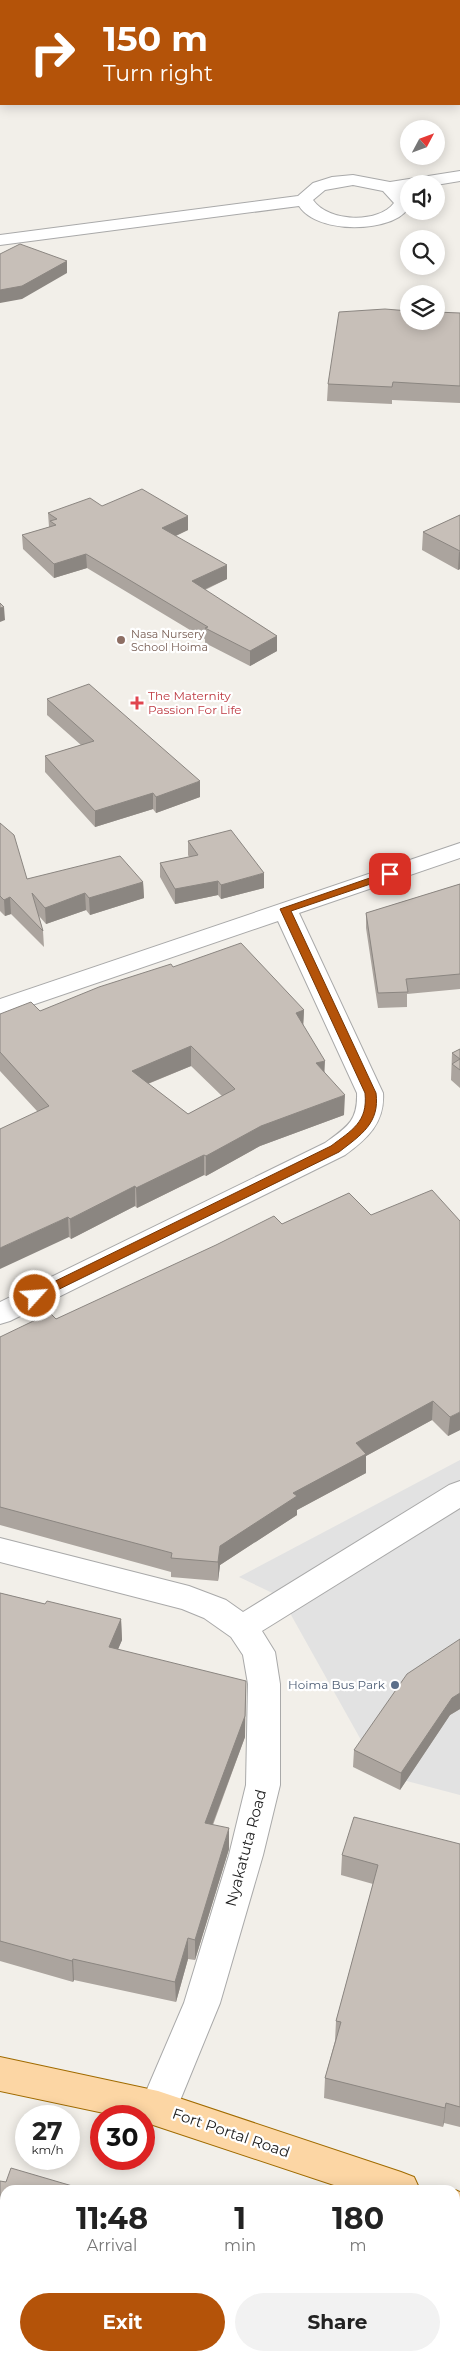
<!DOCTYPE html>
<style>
:root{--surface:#fff;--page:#f2f2f2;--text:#222;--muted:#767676;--accent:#b45309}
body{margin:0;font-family:Montserrat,sans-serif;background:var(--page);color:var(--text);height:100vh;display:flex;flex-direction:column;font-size:19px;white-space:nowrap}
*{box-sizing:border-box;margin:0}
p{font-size:16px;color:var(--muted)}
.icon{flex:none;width:28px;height:28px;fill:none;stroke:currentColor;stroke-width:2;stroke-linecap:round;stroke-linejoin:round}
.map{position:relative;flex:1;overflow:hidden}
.drawer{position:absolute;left:0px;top:2185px;width:460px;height:176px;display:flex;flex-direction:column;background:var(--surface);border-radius:15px 15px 0 0;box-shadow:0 2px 12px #0003}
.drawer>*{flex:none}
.top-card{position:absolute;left:0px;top:0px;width:460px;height:105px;box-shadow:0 2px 12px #0003;background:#b45309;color:#fff;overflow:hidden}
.needle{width:32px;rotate:49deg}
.fabs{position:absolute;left:400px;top:120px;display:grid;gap:10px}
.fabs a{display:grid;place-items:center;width:45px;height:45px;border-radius:50%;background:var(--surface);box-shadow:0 2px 12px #0003;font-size:25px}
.speed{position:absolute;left:15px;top:2105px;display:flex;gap:10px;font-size:25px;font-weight:700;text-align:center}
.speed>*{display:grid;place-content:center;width:65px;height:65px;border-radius:50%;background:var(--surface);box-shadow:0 2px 12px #0003;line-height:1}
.speed small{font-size:12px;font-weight:400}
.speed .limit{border:8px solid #d22;background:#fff;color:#111}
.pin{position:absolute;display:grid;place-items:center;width:42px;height:42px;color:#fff;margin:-21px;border-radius:10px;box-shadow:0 2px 8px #0006}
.me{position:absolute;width:55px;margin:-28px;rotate:64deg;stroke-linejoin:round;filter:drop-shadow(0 0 4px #0008)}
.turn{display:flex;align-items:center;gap:18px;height:105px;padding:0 20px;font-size:22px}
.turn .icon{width:65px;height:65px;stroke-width:2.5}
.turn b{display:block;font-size:35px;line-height:42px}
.eta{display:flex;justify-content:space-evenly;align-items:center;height:85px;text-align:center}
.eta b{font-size:30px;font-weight:700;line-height:35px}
.cta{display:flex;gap:10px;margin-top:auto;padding:10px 20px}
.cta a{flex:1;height:58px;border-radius:30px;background:var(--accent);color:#fff;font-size:20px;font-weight:700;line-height:58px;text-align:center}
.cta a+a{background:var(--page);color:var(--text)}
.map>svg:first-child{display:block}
.parking{fill:#e2e2e2}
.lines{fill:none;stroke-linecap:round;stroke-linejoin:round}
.minor-casing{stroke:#a9a9a9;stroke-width:2}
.major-casing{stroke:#a06b00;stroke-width:2}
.minor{fill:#fff;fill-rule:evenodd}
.major{fill:#fcd6a4;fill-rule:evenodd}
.wall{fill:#aba49e;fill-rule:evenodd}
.shaded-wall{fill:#8b8681}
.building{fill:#c7bfb8;stroke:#8b8681;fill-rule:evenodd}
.route{fill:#b45309;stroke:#753606}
.education-dot{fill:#8d6e63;stroke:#fff;stroke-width:2}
.health-dot{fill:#e0444e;stroke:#fff;stroke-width:2}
.service-dot{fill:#5c6f8a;stroke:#fff;stroke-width:2}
.labels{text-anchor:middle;stroke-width:4.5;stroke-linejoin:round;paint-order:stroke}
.far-education-label{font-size:11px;fill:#785e54;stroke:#fff;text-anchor:start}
.health-label{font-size:12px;fill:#be3a42;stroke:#fff;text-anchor:start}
.service-label{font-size:12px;fill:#4e5e75;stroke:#fff;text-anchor:end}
.near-street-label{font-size:15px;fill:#222;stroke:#fff}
</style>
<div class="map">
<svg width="460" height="2361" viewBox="0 0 460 2361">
<rect width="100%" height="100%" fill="#f2efe9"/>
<path class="parking" d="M460 1460V1795L380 1774 281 1597 239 1577Z"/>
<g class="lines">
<g class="minor-casing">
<path id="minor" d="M95 0H111V1H96Z
M0 45H1V55H0Z
M459 66H460V76H459Z
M460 171V181L436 185 409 184V189L403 190C436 226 324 244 299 206L0 245V235L298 196 313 183 332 177 353 175 390 182ZM353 185 383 191 394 203C378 224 328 222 313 200L325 190Z
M460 843V858L299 913 383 1093C385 1123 367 1139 345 1155L10 1321 0 1324V1302L325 1143C347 1127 358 1121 357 1093L278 921 0 1016V999Z
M460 1481V1508L262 1631 275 1652 280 1684V1785L263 1855 220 2003 177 2108 171 2120 158 2125 145 2120 139 2108 184 2003 229 1855 246 1785 248 1684 243 1655 231 1637 204 1618 182 1609 0 1562V1538L189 1586 226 1600 243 1612 449 1485Z"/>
</g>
<g class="major-casing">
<path id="major" d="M0 2057 158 2091 401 2172 414 2177 420 2190H349L144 2122V2116H118L0 2091Z
M455 2190 460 2192V2228L455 2226Z"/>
</g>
<use href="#minor" class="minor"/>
<use href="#major" class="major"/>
</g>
<path class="wall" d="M17 0H53V1H17Z
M460 313V403L392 400V404L327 401 328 384Z
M102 506 188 516V530L176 536 227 579 205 590 277 636V651L250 666 205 643V639L87 568 54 578 23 549 22 535 49 527 48 513Z
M460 515V569L458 570 422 550 423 532Z
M47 699 200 797 156 813 153 809 95 827 45 772V756L81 745 47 715Z
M0 823 27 879 143 882 144 898 90 915 86 910 46 924 39 916 43 931 44 947 11 914 5 916 0 911Z
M188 841 264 888 221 899 218 895 175 904 160 877V863L189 857 188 855Z
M460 884V989L407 994V1007L378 1008 366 928V913Z
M173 967 304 1010 303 1025 344 1115 260 1146 206 1176 204 1175 137 1208 135 1206 71 1239 69 1237 37 1111 0 1071V1014L40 1011ZM191 1066 222 1096 188 1114 148 1084Z
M460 1049V1088L451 1080 452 1053Z
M349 1193 460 1430 448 1436 432 1420 366 1456V1473L297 1510V1515L220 1565 218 1581 171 1577V1572L0 1525V1337L56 1319 282 1224Z
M0 1593 45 1604 121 1619 122 1640 118 1649 245 1737 213 1825 229 1849 195 1960 188 1959 176 2002 74 1980 73 1982 0 1961Z
M460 1639V1709L450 1715 400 1790 353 1767 354 1750Z
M460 1844V2127L444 2123 443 2127 324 2098 325 2078 335 2041 336 2021 373 1884 341 1875 342 1855Z"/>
<path class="shaded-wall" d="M428 0H443L442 1H427Z
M67 261V273L22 299 0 303V290Z
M188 516V530L162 542V528Z
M460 551V569L458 570 459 552Z
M86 554 87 568 54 578V564Z
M227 565V579L192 595V581Z
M4 607 5 620 0 622V608Z
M277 636V651L250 666V651Z
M200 781V797L156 813V797Z
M153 793V809L95 827V811Z
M264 873V888L221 899V885Z
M218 881V895L175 904V889Z
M143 882 144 898 90 915 89 898Z
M85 893 86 910 46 924 45 908Z
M10 897 11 914 5 916 4 900Z
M304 1010 303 1030 296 1013Z
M191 1046V1066L132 1090V1071Z
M325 1061 324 1081 316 1063Z
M345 1095 344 1115 260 1146 206 1176V1156L261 1126Z
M204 1155V1175L137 1208 136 1188Z
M135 1186V1206L71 1239 70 1219Z
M68 1217 69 1237 0 1269V1248Z
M433 1401 432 1420 366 1456V1473L297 1510V1515L220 1565 218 1581V1562L220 1546 293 1493 356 1443Z
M460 1412V1430L448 1436 450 1417Z
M121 1619 122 1640 110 1668 109 1647Z
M246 1681 245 1737 205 1844V1823Z
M460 1693V1709L450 1715 400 1790 401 1773 452 1698Z
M229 1828V1849L195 1960V1940Z
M188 1938V1959L176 2002 175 1982Z
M73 1959 74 1980 73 1982 72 1961Z
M446 2103 444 2123 443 2127 445 2108Z
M162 2356H168L166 2361H160Z"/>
<path class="building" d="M230 0H428L427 1H229Z
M20 244 67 261 22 286 0 290V254Z
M385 309 409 311V321H436V312L460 313V386L393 382 392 387 328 384 339 312Z
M142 489 188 516 162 528 227 565 192 581 277 636 250 651 205 628 208 627 86 554 54 564 22 535 56 525 50 521 57 519 48 513 90 498 102 506Z
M460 515V551L423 532Z
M0 603 4 607 0 608Z
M89 684 200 781 156 797 153 793 95 811 45 756 94 741 47 699Z
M0 823 14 835 27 879 120 856 143 882 89 898 85 893 45 908 32 893 43 931 10 897 4 900 0 896Z
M231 830 264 873 221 885 218 881 175 889 160 863 198 855 188 841Z
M460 884V974L406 979 408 992 378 993 366 913Z
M241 943 304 1010 296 1013 325 1061 316 1063 345 1095 261 1126 206 1156 204 1155 136 1188 135 1186 70 1219 68 1217 0 1248V1129L49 1106 0 1052V1014L31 1002 40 1011 99 987 171 964 173 967ZM191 1046 235 1089 188 1114 132 1071Z
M460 1049V1059L452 1053Z
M460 1059V1070L452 1064Z
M432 1190 460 1221V1412L450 1417 433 1401 356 1443 366 1454 293 1493 297 1496 220 1546 218 1562 171 1558 172 1553 0 1507V1337L50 1313 56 1319 216 1245 274 1216 282 1224 349 1193 371 1215Z
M0 1593 45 1604 47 1601 121 1619 109 1647 246 1681 245 1716 205 1823 229 1828 195 1940 188 1938 175 1982 73 1959 72 1961 0 1941Z
M460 1639V1693L452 1698 401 1773 354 1750 407 1674Z
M354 1817 460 1844V2107L446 2103 445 2108 325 2078 341 2022 336 2021 378 1865 342 1855Z
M11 2168 86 2190H5V2356H162L160 2361H0V2181L6 2182Z
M220 2356H442V2361H219Z"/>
<path class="route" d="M390 871 394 872V876L291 911 376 1093C380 1123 361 1135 339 1152L39 1299H31L29 1296 31 1293 331 1146C352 1130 368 1122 365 1093L280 909Z"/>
<circle class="education-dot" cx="121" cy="640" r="5"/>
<path class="health-dot" d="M134.5 695.5h5v5h5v5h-5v5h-5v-5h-5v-5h5z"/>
<circle class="service-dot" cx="395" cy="1685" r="5"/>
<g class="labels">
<g class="far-education-label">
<text x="131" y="638">Nasa Nursery<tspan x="131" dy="13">School Hoima</tspan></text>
</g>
<g class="health-label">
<text x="148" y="700">The Maternity<tspan x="148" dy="14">Passion For Life</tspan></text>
</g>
<g class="service-label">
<text x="385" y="1689">Hoima Bus Park</text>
</g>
<g class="near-street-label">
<text transform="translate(246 1848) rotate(-75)" y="5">Nyakatuta Road</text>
<text transform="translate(231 2133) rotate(19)" y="5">Fort Portal Road</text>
</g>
</g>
</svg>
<div class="fabs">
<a><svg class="needle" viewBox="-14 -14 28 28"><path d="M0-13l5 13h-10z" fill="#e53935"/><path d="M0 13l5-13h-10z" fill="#767676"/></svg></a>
<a><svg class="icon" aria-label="sound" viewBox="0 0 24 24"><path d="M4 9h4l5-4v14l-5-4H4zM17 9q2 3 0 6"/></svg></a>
<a><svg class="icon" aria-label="search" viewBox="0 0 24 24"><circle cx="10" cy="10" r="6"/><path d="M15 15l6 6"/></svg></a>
<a><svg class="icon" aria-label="layers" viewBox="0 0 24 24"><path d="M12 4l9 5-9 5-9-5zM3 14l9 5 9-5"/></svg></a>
</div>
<div class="speed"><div>27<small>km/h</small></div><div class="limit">30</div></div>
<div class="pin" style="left:390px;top:874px;background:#d93025"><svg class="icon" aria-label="arrive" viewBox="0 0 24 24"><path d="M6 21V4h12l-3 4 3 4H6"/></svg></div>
<svg class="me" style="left:35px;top:1296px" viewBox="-20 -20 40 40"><circle r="17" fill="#b45309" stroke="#fff" stroke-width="3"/><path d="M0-11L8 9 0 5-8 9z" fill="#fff"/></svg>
<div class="top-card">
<div class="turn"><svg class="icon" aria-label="right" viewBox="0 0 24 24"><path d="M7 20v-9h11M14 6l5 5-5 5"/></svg><div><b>150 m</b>Turn right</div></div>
</div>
<section class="drawer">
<div class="eta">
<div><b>11:48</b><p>Arrival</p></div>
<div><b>1</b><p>min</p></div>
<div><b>180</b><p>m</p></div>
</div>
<div class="cta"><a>Exit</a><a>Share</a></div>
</section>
</div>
